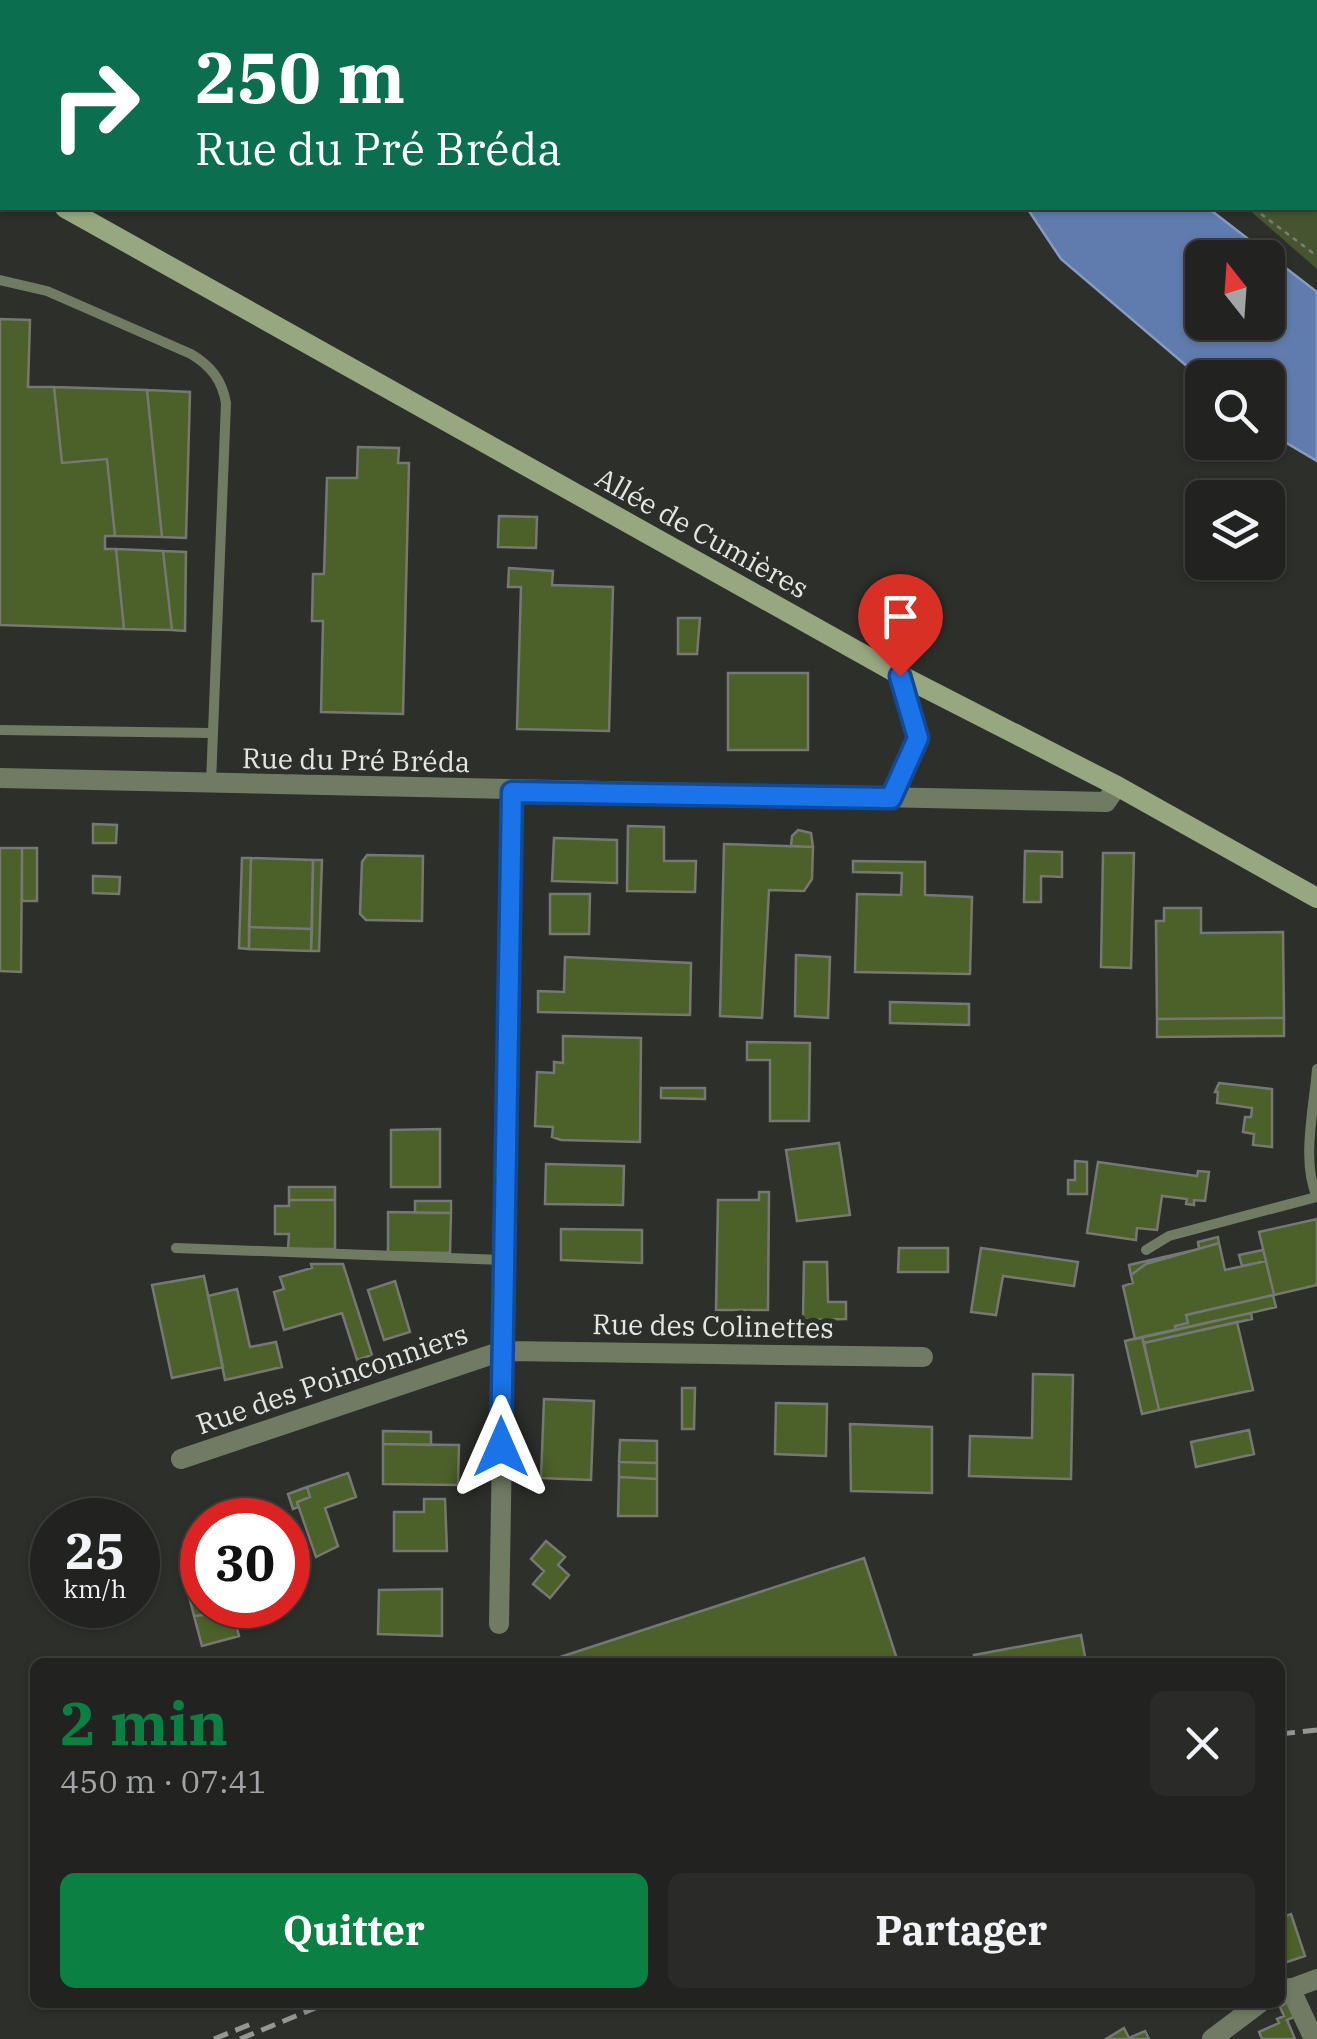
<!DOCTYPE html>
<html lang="fr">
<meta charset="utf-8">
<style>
:root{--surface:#222320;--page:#2a2b29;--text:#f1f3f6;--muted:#a2a4a5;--line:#3f403e;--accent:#0b8043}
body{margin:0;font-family:"IBM Plex Serif",serif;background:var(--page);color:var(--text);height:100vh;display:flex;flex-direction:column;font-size:38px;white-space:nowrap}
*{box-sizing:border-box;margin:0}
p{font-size:32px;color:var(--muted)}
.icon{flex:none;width:55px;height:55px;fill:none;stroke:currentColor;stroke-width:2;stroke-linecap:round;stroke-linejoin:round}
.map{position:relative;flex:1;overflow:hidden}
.details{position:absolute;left:30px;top:1658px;width:1255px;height:350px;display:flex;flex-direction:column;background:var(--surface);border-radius:15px;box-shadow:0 2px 8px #0004,0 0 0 2px var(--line)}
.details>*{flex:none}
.top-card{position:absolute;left:0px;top:0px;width:1318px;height:210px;box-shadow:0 2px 8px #0004,0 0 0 2px var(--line);background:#0b6e4f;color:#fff;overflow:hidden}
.needle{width:65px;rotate:343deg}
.tools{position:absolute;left:1185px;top:240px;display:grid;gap:20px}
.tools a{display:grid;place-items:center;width:100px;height:100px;border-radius:15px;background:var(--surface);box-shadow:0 2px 8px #0004,0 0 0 2px var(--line);font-size:50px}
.speed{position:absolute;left:30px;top:1498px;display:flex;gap:20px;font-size:50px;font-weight:700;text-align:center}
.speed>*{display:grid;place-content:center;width:130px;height:130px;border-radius:50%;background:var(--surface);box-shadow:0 2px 8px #0004,0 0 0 2px var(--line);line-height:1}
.speed small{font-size:25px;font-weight:400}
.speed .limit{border:15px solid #d22;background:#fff;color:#111}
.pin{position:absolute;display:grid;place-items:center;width:85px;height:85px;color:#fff;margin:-102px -42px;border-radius:50% 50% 50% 0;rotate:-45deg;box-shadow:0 0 10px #0007}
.pin .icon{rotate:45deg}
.me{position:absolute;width:110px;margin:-55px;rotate:0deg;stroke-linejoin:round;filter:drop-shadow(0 0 8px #0008)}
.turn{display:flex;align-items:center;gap:35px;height:210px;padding:0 30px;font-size:45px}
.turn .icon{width:130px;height:130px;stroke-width:2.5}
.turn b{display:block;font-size:70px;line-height:85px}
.round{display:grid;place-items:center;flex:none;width:105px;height:105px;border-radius:15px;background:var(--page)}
.summary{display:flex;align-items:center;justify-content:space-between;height:170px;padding:0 30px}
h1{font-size:60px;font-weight:700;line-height:75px;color:var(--accent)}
.cta{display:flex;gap:20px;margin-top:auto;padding:20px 30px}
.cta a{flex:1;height:115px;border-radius:15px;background:var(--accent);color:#fff;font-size:40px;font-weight:700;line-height:115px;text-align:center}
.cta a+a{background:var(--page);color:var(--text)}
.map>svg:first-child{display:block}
.green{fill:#46552f}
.water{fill:#607bad;stroke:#889bbe;stroke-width:2.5;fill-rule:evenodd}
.building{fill:#4c6029;stroke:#767874;stroke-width:2.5}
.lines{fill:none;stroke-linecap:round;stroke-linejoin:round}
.path{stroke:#7b7c79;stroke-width:2.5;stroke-dasharray:5 5;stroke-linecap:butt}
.service{stroke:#717b63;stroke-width:10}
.minor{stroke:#717b63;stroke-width:20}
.secondary{stroke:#97a780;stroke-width:20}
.rail{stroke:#959794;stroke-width:5;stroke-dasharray:15 8;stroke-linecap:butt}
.route-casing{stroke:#114b97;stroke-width:25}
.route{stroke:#1a73e8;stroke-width:18}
.labels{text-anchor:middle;stroke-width:10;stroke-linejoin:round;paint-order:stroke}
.street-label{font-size:28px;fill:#e5e6e4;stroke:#2d2f2b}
</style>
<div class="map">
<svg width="1317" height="2039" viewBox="0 0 1317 2039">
<rect width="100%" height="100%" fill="#2d2f2b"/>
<path class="green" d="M1315 18 1317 20V269L1247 208H1315Z"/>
<path class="water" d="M1027 208H1208L1317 292V461L1268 432V378L1202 379 1061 259ZM1202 258H1268V322H1202Z"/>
<path class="building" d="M0 319 30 320 28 387H54L62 463 107 459 115 536H105V549H116L124 629 0 625Z
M54 387 147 390 162 537 115 536 107 459 62 463Z
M147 390 190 392 186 538 162 537Z
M358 447 399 448 398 463H409L403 714 321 712 323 621H312L313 574H324L327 478H357Z
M499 516 537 517 536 548 498 547Z
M116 549 163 551 172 630 124 629Z
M163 551 186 552 185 631 172 630Z
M509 568 553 571 552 585 613 587 609 731 517 729 521 587H508Z
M678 618H700L697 654H678Z
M728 673H808V750H728Z
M93 824 117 825 116 843H93Z
M628 826 664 827V861H696L695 892 627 891Z
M798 830 811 833 813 847 791 846 792 836Z
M554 838 617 840V883L552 881Z
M724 844 813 847 812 879 804 891 769 890 762 1018 720 1016Z
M0 848H22L21 972 0 971Z
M22 848H37V901H22Z
M1025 851 1062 852V877L1041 876V902H1024Z
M1103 853H1134L1131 968 1101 967Z
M367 855 423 856 422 921 366 920 360 914 362 862Z
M242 858H251L249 949 239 948Z
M251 858 313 860 312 929 249 927Z
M313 860H322L319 951H311Z
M853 861 925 862V895L972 897 970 974 855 972 857 894 901 895 902 873 853 872Z
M93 876 120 877 119 894 93 893Z
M550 894H590L589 934H550Z
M1164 908H1201V933L1283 932 1284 1018 1157 1019 1156 921H1164Z
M249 927 312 929 311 951 249 949Z
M796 955 830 957 828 1018 795 1016Z
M565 957 691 963 690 1015 538 1012V991L564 992Z
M890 1002 969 1004V1025L890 1023Z
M1284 1018V1036L1157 1037V1019Z
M563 1036 641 1038 640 1142 561 1140 552 1137 553 1127 535 1126 537 1072 554 1073V1062L563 1063Z
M747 1042 810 1043 809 1121H770V1060H747Z
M1219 1083 1272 1089V1147L1253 1145 1254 1134 1243 1132 1245 1117H1251L1252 1108 1217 1103 1218 1092H1215Z
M661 1088H705V1099L661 1098Z
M440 1129V1187H391V1130Z
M839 1143 850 1215 797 1221 786 1150Z
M1075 1161 1087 1162V1194H1068V1180H1075Z
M1098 1162 1197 1176 1198 1171 1209 1172 1205 1201 1194 1200V1205L1186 1204 1187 1199 1162 1196 1157 1230 1137 1228 1136 1240 1087 1233Z
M546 1164 624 1166 623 1205 545 1204Z
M289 1187H335V1200H289Z
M759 1192H769L768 1310H716L718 1200H759Z
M289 1200H335V1249H288L289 1234H275V1206H289Z
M415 1201H451V1213H415Z
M388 1212 451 1213 450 1253 388 1252Z
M1317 1219V1285L1274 1295 1259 1232Z
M561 1229 642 1230V1263L561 1260Z
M1218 1237 1219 1243 1146 1264 1131 1275 1129 1265 1199 1249 1198 1242Z
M1219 1243 1225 1270 1266 1261 1274 1295 1186 1315 1188 1323 1175 1326 1176 1330 1135 1339 1123 1286 1133 1283 1131 1275 1146 1264Z
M899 1248H948V1272H898Z
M981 1248 1078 1262 1074 1286 1003 1276 996 1315 971 1312Z
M1263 1250 1266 1261 1242 1266 1239 1255Z
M804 1262H827L828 1302H846V1319L803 1320Z
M311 1264H343L372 1355 357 1360 342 1313 284 1330 274 1292 284 1289 280 1277 312 1268Z
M204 1276 223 1367 172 1378 152 1285Z
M395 1281 410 1332 384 1340 368 1290Z
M237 1289 250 1347 276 1342 282 1367 225 1380 208 1296Z
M1273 1295 1276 1307 1176 1330 1175 1326 1188 1323 1186 1315Z
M1251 1313 1252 1319 1144 1343 1142 1337Z
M1237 1322 1253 1390 1159 1410 1144 1343Z
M1142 1337 1159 1410 1142 1414 1125 1341Z
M1033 1374 1073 1375 1071 1479 969 1476 970 1436 1032 1438Z
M682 1388H695L694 1429H682Z
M544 1399 594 1401 591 1480 541 1478Z
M776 1403 827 1404 826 1456 775 1454Z
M850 1424 932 1427V1493L851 1491Z
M1249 1430 1254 1454 1196 1467 1191 1442Z
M383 1431 431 1432V1445L383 1444Z
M620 1440 657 1441V1463L619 1462Z
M383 1444 459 1445 458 1485 383 1484Z
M619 1462 657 1463V1479L619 1477Z
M348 1473 356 1497 325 1508 338 1546 316 1557 297 1502 310 1497 307 1487Z
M619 1477 657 1479V1516H618Z
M307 1487 310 1497 297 1502 298 1507 293 1509 288 1494Z
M424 1499H445L447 1551H394V1512H424Z
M546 1541 565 1557 558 1565 569 1575 550 1598 533 1584 544 1571 531 1559Z
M864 1558 898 1662 551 1660Z
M202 1581V1605H231L233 1612 194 1616 186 1585Z
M442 1589V1636L378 1634 379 1590Z
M233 1612 239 1636 202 1646 194 1616Z
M1081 1635 1086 1662H976L974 1655Z
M1291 1914 1305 1956 1281 1964 1280 1918Z
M1289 2001 1296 2016 1287 2020 1295 2039H1262L1259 2032 1279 2023 1277 2019 1284 2016 1280 2007Z
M1124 2028 1129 2038 1145 2031 1149 2039H1106Z"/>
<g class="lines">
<path class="path" d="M1111 0 1113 2
M33 2 39 0
M0 15 2 14
M1253 208 1317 256"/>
<path class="service" d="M0 280 47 291 191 354C211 366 222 380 226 403L211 783
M0 730 212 733
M1317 1069C1314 1109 1301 1161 1317 1197
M176 1248 503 1260
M1146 1250 1169 1236 1316 1197"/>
<path class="minor" d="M0 778 1106 802 1117 786
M891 797 918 738 900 675
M181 1459 502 1351 923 1357
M499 1624 513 791
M1290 1988 1314 2039
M1282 1992 1317 1979
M1212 2039 1261 2002"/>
<path class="secondary" d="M0 171 2 173
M65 208 900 675 1117 786 1317 898"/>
<path class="rail" d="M1280 1734 1317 1730
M214 2039 251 2024
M240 2039 330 2002"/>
</g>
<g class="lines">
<g class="route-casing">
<path id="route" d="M501 1447 512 792 891 798 918 738 900 676"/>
</g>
<use href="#route" class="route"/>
</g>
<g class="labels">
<g class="street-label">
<text transform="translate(702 533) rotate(29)" y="10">Allée de Cumières</text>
<text transform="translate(356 760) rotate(1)" y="10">Rue du Pré Bréda</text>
<text transform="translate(713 1326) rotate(1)" y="10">Rue des Colinettes</text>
<text transform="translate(332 1379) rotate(-19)" y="10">Rue des Poinconniers</text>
</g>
</g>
</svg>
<div class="tools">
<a><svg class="needle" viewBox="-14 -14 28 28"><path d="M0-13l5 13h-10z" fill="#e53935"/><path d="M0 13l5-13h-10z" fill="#a2a4a5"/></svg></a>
<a><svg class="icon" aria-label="search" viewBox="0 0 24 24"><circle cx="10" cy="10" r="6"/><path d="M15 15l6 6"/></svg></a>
<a><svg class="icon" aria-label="layers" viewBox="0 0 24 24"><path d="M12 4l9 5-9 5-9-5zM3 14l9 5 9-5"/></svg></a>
</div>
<div class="speed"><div>25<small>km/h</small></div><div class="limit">30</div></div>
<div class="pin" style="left:900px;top:676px;background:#d93025"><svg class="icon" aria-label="arrive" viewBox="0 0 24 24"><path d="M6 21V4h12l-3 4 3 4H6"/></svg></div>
<svg class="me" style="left:501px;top:1447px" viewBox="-20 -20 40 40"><path d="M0-17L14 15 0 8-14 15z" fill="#1a73e8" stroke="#fff" stroke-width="4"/></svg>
<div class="top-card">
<div class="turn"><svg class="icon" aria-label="right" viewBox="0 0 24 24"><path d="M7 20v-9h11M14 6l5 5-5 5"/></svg><div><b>250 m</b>Rue du Pré Bréda</div></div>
</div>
<section class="details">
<div class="summary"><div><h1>2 min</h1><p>450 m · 07:41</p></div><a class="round"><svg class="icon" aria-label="close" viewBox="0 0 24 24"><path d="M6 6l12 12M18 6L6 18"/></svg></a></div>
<div class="cta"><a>Quitter</a><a>Partager</a></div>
</section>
</div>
